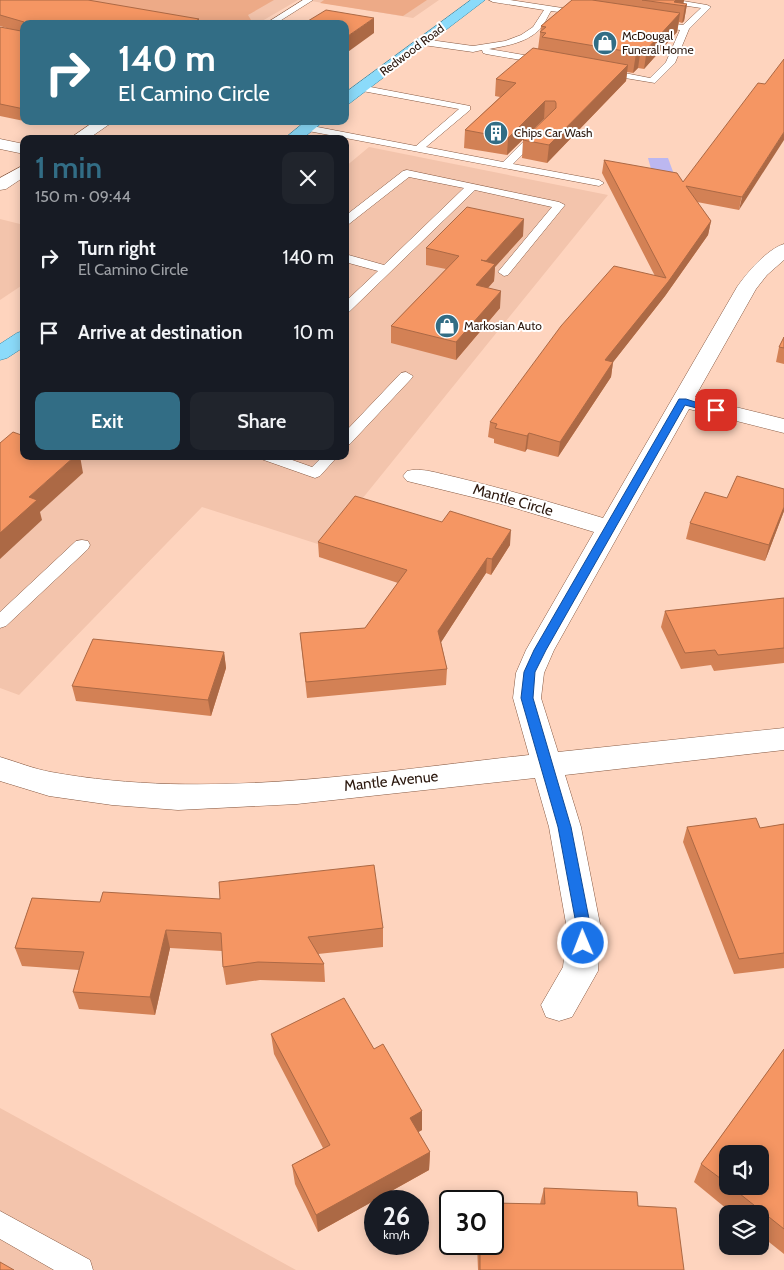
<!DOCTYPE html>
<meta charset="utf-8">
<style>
:root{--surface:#171b24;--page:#20242c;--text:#f1f3f6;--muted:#9ea1a6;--accent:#326d85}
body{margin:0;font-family:Cabin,sans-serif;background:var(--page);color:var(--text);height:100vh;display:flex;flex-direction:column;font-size:19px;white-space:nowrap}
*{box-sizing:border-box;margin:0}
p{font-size:16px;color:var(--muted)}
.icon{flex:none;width:28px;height:28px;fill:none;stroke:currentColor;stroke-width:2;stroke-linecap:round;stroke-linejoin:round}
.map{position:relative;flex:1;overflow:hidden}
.details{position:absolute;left:20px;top:135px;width:329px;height:325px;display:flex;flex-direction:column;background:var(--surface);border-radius:10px;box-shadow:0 2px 12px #0003}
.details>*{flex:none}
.hud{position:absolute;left:20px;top:20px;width:329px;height:105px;border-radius:10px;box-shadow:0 2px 12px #0003;background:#326d85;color:#fff;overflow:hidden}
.controls{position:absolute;left:719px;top:1145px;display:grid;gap:10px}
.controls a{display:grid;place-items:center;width:50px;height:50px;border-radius:10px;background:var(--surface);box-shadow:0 2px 12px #0003;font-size:25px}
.speed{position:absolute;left:364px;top:1190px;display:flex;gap:10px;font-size:25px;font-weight:700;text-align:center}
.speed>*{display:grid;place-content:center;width:65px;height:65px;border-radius:50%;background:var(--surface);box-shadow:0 2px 12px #0003;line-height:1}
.speed small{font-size:12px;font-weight:400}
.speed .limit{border:2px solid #111;border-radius:8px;background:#fff;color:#111}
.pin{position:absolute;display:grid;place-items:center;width:42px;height:42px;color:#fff;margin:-21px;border-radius:10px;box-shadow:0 2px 8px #0006}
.me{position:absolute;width:55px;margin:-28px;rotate:359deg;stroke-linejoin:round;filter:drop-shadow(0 0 4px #0008)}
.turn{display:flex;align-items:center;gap:18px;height:105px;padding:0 15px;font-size:22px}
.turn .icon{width:65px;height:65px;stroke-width:2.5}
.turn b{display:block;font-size:35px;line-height:42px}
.round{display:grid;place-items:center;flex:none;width:52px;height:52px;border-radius:10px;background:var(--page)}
.headline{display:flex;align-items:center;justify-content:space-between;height:85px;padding:0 15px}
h1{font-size:30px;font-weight:600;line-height:38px;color:var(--accent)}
.primary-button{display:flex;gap:10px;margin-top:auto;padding:10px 15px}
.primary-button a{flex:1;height:58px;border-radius:10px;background:var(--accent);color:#fff;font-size:20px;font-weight:600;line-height:58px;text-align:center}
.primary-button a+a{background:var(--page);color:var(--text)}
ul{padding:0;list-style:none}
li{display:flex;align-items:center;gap:15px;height:75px;padding:0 15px}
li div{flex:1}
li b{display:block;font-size:19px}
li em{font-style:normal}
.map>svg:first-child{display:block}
.built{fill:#f3c4ac}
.green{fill:#edaa87}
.water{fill:#bcb7f0}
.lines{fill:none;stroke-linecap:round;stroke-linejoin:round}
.lane-casing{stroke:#865942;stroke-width:1}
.street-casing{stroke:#865942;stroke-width:1}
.primary-casing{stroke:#3787a5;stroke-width:1}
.lane{fill:#fff;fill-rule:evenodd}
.street{fill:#fff;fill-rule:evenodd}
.primary{fill:#8bdbfa;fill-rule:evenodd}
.wall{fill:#d38155;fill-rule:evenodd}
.shaded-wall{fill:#ac6945}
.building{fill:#f59663;stroke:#ac6945}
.route{fill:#1a73e8;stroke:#114b97}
.labels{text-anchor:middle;stroke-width:4;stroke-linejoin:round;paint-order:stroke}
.far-poi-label{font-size:12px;fill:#2b180e;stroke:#fff;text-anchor:start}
.far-street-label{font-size:12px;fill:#2b180e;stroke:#fff}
.street-label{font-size:15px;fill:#2b180e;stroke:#fff}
</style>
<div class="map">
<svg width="784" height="1270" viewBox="0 0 784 1270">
<rect width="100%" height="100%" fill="#fed4be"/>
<path class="built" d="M74 0H298L257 24H210Z
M305 0H439L413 18Z
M369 147 608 195 324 546 202 507 19 695 0 688V452L24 432V456H345V167Z
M0 219 24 225V284L0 300Z
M0 1108 296 1270H0Z"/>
<path class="green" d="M74 0H274L248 15 251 20C226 33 108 6 74 0Z
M324 0H427L403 16 320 3Z"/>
<path class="water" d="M648 158H668L675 177 653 176Z"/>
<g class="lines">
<g class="lane-casing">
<path id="lane" d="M303 0H313L275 24H265Z
M489 0H510L582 11 586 13 582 15 551 11C547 17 544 26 538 31 525 43 506 46 489 49L547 59 549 61 544 64 486 54 483 53 482 50 473 52 423 45 419 42 423 39 473 46 505 41 521 35 533 27 544 10 493 2Z
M657 0H677L707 5 711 7 689 29 675 63 655 83 601 74 599 72 604 69 650 78 666 62 680 30 655 27 651 24 655 21 683 25 701 8 661 2Z
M360 85 470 106V110L426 147 503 162 535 130H543V134L513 164 599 180 604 183 599 186 303 130V126L307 125 416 146 459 109 357 90 355 88Z
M407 170 559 202 565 205 508 275 504 276 498 272 552 207 475 190 349 312 345 313V302L378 271 345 262V254L384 265 464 188 409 177 349 224 345 225V216L403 171Z
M406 372 413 376 411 379 350 444 345 445V432L401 373Z
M259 456H281L312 467 323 456H338L320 476 315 478 261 459Z
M82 540 88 541 90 545 88 549 6 626 0 628V612L76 541Z
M0 1211 90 1260 93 1270H54L0 1239Z"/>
</g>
<g class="street-casing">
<path id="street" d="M95 121H114L88 139H69Z
M0 139 24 144V154L0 149Z
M24 165V177L6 189 0 190V178Z
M784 244V260L767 275 756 289 695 397 784 419V433L689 409 554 650 544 673 541 698 558 752 784 728V750L565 775 581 827 601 929 598 971 572 1017 559 1021 546 1017 541 1005 563 967 567 929 549 827 535 778 297 804 178 810 112 805 49 796 0 781V757C17 762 34 769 51 772 209 801 371 772 529 755L513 698 516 673 526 650 594 532 505 505 407 481 403 476 407 471C422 467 440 474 455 477 505 489 554 503 603 518L737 287C747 273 767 249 784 244Z"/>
</g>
<g class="primary-casing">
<path id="primary" d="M471 0H485L350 103 345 105V93Z
M306 121H324L302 139H284Z
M24 331V347L7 358 0 360V344L17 333Z"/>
</g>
<use href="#lane" class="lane"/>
<use href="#street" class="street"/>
<use href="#primary" class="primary"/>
</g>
<path class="wall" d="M0 0 199 19V24H24V121L0 116V27L13 30 0 26Z
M572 0H684L683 4H687L684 21 682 23 679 22 677 32 644 69 638 68 633 73 627 72 626 81 547 163 522 158 523 140 545 119H544L507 155 464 148 465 130 500 97 495 96 496 79 538 49 541 26Z
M765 84 739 210 697 202 711 221 708 235 665 296 613 362 611 377 558 457 527 449 525 452 494 443V439L488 437 490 422 655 276 602 173 604 160 683 182Z
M25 121H41L37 124Z
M523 236 495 267 494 281 488 288 500 308 456 360 391 343V326L446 269 426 265V248Z
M784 337V364L776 362 779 347Z
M727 498 784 511 765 561 686 539 690 523Z
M318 542 510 545 491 575 486 573 441 642 447 669 446 685 307 698 300 633 365 628 398 583 319 557Z
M784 598V663L714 671 711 665 681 669 661 627 665 611Z
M224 652 226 668 211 716 76 701 72 686Z
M784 824V968L734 974 683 842 687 827 760 828Z
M32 898 383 928V947L318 954 324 964 325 982 260 980 226 985 223 967 222 951 170 948 155 1015 79 1009 73 992 79 970 22 966 15 948Z
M271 1034 374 1049 422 1111V1130L418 1132 430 1152 429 1170 318 1232 295 1184 292 1165 323 1148 274 1054Z
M784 1049V1254L760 1235V1214H733L694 1182 701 1164ZM728 1154 760 1186H728Z
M544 1188 638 1206 684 1270H478L477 1244H492L540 1204Z"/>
<path class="shaded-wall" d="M676 0H684L683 6 674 2Z
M687 4 684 21 682 23 685 6Z
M680 13 677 32 644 69 647 49Z
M374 18V33L345 54V38Z
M199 19V24H191Z
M641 48 638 68 633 73 636 53Z
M628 65 626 81 547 163 549 145Z
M545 101 544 119 507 155 508 138Z
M784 132V140L739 210 742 197Z
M524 219 523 236 495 267 494 281 475 302 476 285 486 261Z
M711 221 708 235 665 296 603 375 605 360Z
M501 291 500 308 456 360V342Z
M613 362 611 377 558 457 560 442Z
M529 433 527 449 525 452 527 436Z
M75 456H80L83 473 40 512 42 520 0 559V533L29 497Z
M784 507V511L765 561 769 545Z
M511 530 510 545 491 575 492 559Z
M487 558 486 573 438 647V631Z
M224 652 226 668 211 716 208 700Z
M166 930 170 948 155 1015 150 997Z
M422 1111V1130L410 1137V1118Z
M430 1152 429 1170 318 1232 316 1215Z"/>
<path class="building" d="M0 0H88L199 19 191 24H24V109L0 104V27L21 31 24 30V22L0 15Z
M572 0H592L680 13 647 49 641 48 636 53 542 37 546 33 540 32 546 27 541 26Z
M642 0H676L674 2 687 4 685 6Z
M326 10 374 18 345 38V24H303Z
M533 48 628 65 549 145 523 140 556 108V103L555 101H545L508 138 465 130 516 83 496 79Z
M784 59V132L742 197 686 186 711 221 668 282 605 360 613 362 560 442 529 433 527 436 495 428 497 424 490 422 561 326 614 266 666 278 604 160 677 173 683 182 758 83 765 84Z
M467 207 524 219 486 261 481 260 495 264 476 285 501 291 456 342 391 326 459 256 426 248Z
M784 337V348L779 347Z
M13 432 24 436V456H75L29 497 37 500 0 533V443Z
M737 476 784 489V507L769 545 690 523 705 492 727 498Z
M355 496 442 522 450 511 511 530 492 559 487 558 438 631 447 669 306 682 300 633 365 628 407 570 318 542Z
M784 598V648L718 655 715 650 685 653 665 611Z
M93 639 224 652 208 700 72 686Z
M756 818 760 828 784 824V953L739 959 687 827Z
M374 865 383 928 308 937 324 964 258 962 223 967 221 933 166 930 150 997 73 992 84 952 15 948 32 898 100 902 103 892 220 899 219 882Z
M344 998 374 1049 383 1044 422 1111 410 1118 430 1152 316 1215 292 1165 330 1145 271 1034Z
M784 1049V1229L730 1186H760V1154H728V1184L701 1164Z
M544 1188 637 1192 638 1206 676 1208 684 1270H480V1244H492V1203L545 1204Z
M0 1262 14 1270H0Z"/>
<path class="route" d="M679 399H686L720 410 716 413 685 405 546 650 535 672 533 698 571 827 591 929 588 947 583 949 578 947 576 943 577 929 558 827 521 698 524 672 534 650Z"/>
<defs>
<g id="shop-disc" transform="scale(1.25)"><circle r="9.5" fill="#326d85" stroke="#fff"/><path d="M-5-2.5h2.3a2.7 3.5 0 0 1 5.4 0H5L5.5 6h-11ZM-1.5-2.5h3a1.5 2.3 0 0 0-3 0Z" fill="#fff"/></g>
<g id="building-disc" transform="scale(1.25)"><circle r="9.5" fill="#326d85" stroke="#fff"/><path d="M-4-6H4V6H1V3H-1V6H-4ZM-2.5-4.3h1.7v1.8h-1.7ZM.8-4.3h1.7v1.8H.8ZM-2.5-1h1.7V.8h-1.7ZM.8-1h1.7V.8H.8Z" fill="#fff"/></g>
</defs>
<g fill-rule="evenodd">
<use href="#shop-disc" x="605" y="43"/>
<use href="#building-disc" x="496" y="133"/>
<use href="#shop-disc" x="447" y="326"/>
</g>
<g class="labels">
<g class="far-poi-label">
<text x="622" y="40">McDougal<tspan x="622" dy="14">Funeral Home</tspan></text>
<text x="514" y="137">Chips Car Wash</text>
<text x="464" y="330">Markosian Auto</text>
</g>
<g class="far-street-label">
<text transform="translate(412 50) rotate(-37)" y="4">Redwood Road</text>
</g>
<g class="street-label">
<text transform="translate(513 500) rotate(16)" y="5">Mantle Circle</text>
<text transform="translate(391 781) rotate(-6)" y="5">Mantle Avenue</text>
</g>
</g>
</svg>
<div class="controls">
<a><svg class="icon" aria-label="sound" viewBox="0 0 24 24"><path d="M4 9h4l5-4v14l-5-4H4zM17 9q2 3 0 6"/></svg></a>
<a><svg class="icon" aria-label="layers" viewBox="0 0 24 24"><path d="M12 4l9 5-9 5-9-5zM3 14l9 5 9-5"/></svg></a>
</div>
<div class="speed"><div>26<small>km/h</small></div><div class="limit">30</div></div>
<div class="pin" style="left:716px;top:410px;background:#d93025"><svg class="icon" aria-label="arrive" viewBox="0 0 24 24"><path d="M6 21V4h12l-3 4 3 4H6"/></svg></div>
<svg class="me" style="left:583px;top:943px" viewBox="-20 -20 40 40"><circle r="17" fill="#1a73e8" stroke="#fff" stroke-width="3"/><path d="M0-11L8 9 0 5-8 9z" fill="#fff"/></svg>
<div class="hud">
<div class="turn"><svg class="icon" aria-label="right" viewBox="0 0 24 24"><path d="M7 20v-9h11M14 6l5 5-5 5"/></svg><div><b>140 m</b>El Camino Circle</div></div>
</div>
<section class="details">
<div class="headline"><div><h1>1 min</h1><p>150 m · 09:44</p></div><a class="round"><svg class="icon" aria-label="close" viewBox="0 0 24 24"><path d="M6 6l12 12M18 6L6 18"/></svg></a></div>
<ul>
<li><svg class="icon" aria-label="right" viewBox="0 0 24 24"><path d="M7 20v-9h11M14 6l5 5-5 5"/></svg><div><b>Turn right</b><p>El Camino Circle</p></div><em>140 m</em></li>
<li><svg class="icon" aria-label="arrive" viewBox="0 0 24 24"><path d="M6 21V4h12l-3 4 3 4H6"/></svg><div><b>Arrive at destination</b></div><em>10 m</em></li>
</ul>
<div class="primary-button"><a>Exit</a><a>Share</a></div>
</section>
</div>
